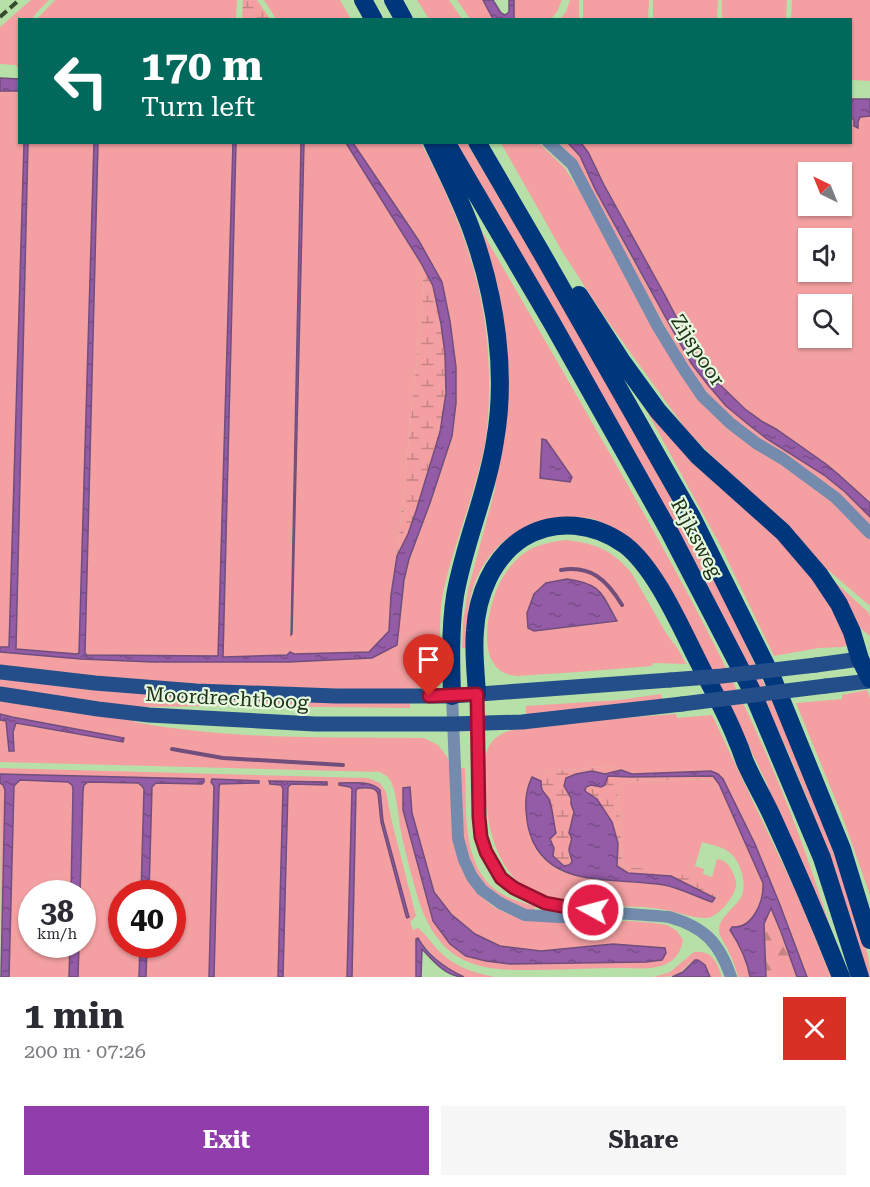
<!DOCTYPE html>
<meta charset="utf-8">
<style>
:root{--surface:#fff;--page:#f7f7f7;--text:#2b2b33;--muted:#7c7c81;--accent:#913dab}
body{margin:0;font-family:"Roboto Serif",serif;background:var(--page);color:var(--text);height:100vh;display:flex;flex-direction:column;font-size:22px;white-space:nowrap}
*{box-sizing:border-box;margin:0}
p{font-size:20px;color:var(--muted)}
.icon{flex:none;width:33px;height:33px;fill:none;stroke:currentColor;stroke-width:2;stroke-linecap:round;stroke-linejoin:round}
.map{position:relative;height:977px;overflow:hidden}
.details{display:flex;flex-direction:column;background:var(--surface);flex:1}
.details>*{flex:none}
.banner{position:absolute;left:18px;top:18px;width:834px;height:126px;border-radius:0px;box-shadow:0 2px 4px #0004;background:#00695c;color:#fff;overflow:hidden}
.needle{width:39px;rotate:317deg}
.controls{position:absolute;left:798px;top:162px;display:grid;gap:12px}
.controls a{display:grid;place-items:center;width:54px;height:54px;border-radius:0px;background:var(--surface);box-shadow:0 2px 4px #0004;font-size:30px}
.speed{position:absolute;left:18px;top:880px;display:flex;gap:12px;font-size:30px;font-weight:700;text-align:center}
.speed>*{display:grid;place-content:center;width:78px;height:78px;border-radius:50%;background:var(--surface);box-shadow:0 2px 4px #0004;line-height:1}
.speed small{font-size:15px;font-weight:400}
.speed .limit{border:9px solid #d22;background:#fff;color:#111}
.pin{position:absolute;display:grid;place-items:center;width:51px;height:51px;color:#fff;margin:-62px -26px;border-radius:50% 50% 50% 0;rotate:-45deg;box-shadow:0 0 6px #0007}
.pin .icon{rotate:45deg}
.me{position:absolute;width:66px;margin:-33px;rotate:277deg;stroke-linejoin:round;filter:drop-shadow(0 0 4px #0008)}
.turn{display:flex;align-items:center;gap:21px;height:126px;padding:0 24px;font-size:27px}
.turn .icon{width:78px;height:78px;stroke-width:2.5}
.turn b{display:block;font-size:42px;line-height:51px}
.round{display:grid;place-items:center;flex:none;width:63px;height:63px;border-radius:0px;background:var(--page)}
.head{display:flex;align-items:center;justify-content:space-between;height:102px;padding:0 24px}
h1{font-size:36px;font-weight:700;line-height:45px}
.button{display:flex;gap:12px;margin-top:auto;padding:12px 24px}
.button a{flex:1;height:69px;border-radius:0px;background:var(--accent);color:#fff;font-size:24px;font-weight:700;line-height:69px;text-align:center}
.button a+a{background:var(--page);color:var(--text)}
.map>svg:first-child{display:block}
.green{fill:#f4a0a2;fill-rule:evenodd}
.forest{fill:url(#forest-firs)}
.wetland{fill:url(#wetland-marsh)}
.water{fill:url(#water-ripples);stroke:#714e7c;stroke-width:1.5}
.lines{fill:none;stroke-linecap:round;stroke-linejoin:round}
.stream{stroke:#714e7c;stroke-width:4}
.minor{stroke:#748bad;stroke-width:12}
.tertiary{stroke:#748bad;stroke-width:12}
.primary{stroke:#244e89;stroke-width:15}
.motorway{stroke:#00367b;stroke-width:18}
.rail{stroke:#364a30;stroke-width:4;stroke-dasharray:9 4.5;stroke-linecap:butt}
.primary-bridge{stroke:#244e89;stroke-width:15}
.route-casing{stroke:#92132f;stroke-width:15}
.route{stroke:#e11d48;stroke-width:10}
.labels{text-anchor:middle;stroke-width:4.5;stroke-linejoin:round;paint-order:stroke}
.street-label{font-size:20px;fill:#20301b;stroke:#e5fade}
</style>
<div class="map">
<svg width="870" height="977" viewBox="0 0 870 977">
<defs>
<pattern id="forest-firs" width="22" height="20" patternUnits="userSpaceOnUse" patternTransform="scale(1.5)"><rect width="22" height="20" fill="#f4a0a2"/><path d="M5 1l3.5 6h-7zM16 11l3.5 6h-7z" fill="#c58383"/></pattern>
<pattern id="wetland-marsh" width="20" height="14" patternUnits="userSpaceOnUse" patternTransform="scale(1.5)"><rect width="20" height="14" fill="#f4a0a2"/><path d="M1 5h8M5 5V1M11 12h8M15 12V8" fill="none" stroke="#c58383"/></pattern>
<pattern id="water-ripples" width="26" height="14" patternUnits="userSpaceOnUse" patternTransform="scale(1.5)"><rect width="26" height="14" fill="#945ba6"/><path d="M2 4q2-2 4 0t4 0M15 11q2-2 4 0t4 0" fill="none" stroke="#784c86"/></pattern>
</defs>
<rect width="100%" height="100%" fill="#b7e0a8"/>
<path class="green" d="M31 0H49L37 12 32 19 20 20 19 67H17L16 65 0 64V27Z
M55 0H237L236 19 36 20Z
M264 0H340L351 19H276Z
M417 0H449L462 19H429Z
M457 0H483L493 19H470Z
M514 0H562L557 12 550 20 514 19Z
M570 0H579V19H560L566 12Z
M583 0H649L648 19 583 20Z
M653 0H718L717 19 653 20Z
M722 0H787L786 19 722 20Z
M792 0H870V81L851 80 850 20H791Z
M0 91H19L20 142 24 143 9 648 0 647Z
M870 116V503L838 474 826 464 776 429 763 422 745 409 712 377 697 356 686 336 667 299 604 185 588 152 581 143 850 142 851 117 858 127V122L860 117ZM808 172H842V206H808ZM808 238H842V272H808ZM808 304H842V338H808Z
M28 143H94L79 653 77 654 16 649Z
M98 143H233L218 657H216L86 655 85 653Z
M236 143H301L290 633 292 634 304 143H346L421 263 424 289 397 556 391 595 390 628 389 631 369 652 292 654 287 655 223 657Z
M353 143H421C463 221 491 299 489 390 489 408 488 426 485 444 475 495 454 543 443 593 440 608 440 623 440 638 440 647 442 659 439 668 436 676 430 682 423 686 410 693 370 689 353 689 284 689 214 686 144 681 96 677 48 671 0 665V652L81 659 153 662H289L372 658 397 645 404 580 409 559 430 503 456 403V367L450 321 442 282 419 241Z
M455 143H467C597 366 734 587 825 830 835 856 844 883 853 909 861 932 870 953 870 977H868L831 861 811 808 788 752 743 656 698 567Z
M501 143H539L564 167 579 190 681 375 806 480 837 504 870 539V606L822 565 805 544 784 522 721 465 687 431 604 316 563 253Z
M559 143H568L580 156 595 189 634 262 672 329 701 377 758 433 817 470 838 486 870 517V525L757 439 720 408 690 372 591 194 575 159Z
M473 216C519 295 564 373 609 452 666 552 722 652 768 758 798 826 821 897 843 967L784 831 767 784 740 728 612 527C607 525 601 522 596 520 587 517 577 517 568 517 526 517 488 545 474 585 467 605 467 627 466 648H462L463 621 468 590 495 489 501 433Z
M632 384 801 560 833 607 848 645 843 647 819 648 774 656 720 545Z
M565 540C594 543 611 549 631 572L666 633 678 649 686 664 653 663 652 666 578 672 517 676C473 673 487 610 499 584 505 572 515 559 526 552 538 544 552 542 565 540ZM567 579C599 583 604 593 617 621L534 631 527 613 534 594 546 583Z
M836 583 868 612 870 616V636L860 628Z
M0 678 410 703V708L225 706 127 707 0 687Z
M867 690 870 698V895L841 813 796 703 842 699V695Z
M661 694 662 699 642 703 526 715V706L619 700Z
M0 701 132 720 135 722C230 740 328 737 424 738L438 745 448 758 450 768 452 826 483 898 494 907 506 913 525 920 630 921 654 923 667 925 677 931 683 940C678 971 649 969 624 968 592 968 560 970 528 970 510 970 491 970 474 964 461 960 448 952 440 941 423 921 417 895 410 870 407 855 402 841 400 826 398 813 396 786 388 777 387 776 381 773 380 772L0 762V720L6 721V729L14 751 13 732 16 723 123 742V738L0 714ZM410 788 412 813 434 892 451 914 475 934 500 946 541 951 613 944 486 961 466 956 450 944 403 810Z
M676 714 677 718 712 715 798 896 831 977H807L780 905 755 844 723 779 711 771 632 774 611 766 545 772 530 836 541 856 561 871 591 879 666 885 712 902 719 895 626 867 622 862 618 789 622 784 637 781 716 779 719 784 763 883C764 895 757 915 748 923 743 928 736 929 730 930 740 945 747 959 750 977H738C736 968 732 959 728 950 725 943 719 937 719 929 720 917 734 908 740 899 749 886 740 860 729 852 721 846 711 845 702 842L695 866 704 869 703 874 712 877 717 859C724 860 728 863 731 869 734 875 737 880 736 886 734 897 721 913 711 917 702 921 677 912 666 910 626 902 580 912 540 896 498 879 487 829 485 789 484 762 481 739 512 730L610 719Z
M0 768 368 778 380 783 386 792 392 822 416 916 410 922 413 930 418 928C426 934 431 943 438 950 453 966 473 973 495 977 485 977 475 977 465 977 444 974 432 951 416 939V977H352L356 790 359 788H372L375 789 378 794 381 822 406 916 409 917 383 821 380 790 364 783H339V785L350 787 352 789 347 977H283L288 787 291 784 327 785V782L270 781 269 782 281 785 283 789 278 977H214L219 787 220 784 259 783 258 781 212 779 211 782 214 786 209 977H146L147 945H172V894H149L152 786 156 783 202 784 204 779 0 774Z
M458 768H465C467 810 460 871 504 895 514 901 525 903 535 906L534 912 526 911 492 893 473 870 463 841Z
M20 780 68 782 72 785 73 789 71 894H32V945H70L69 977H9L14 785Z
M88 782 138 783 142 786 144 789 141 894H122V945H140L139 977H78L79 945H82V894H80L83 791 84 785Z
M0 783 3 785 5 790 1 977Z
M694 952C712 950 717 962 722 977H710L705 965 690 963C678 977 672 977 654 977L670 972Z"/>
<path class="forest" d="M771 907 797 977H766L764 924Z"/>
<path class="wetland" d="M243 0H257L270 19 242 20Z
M421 263 433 286 441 324 445 354 446 393 440 432 424 489 408 534 397 556 424 289Z
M611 766 621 770 605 774 592 771 576 774 571 798V804L574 812 570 854 572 857V862L569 865 565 866 553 856 554 848 550 839 541 787V781L532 777 545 772Z
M608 776 631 777 713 776 716 779 637 781 622 784 618 789 622 862 626 867 670 871 701 881 719 891V895L715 898 671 876 628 873 617 866 618 843 585 792 586 787 591 785 605 784Z"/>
<path class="water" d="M483 0H493L501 13 505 15 509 12V0H514V19H493Z
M0 78 19 79V91H0Z
M851 99H870V116L860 117 858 122V128L854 126V120L851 117Z
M24 143H28L16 649 77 654 79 653 94 142 98 143 85 653 87 655 218 656 233 142 236 143 223 657 287 655 290 652 294 654 369 652 389 631 391 595 397 556 408 534 416 511 440 432 446 393 445 354 441 324 433 286 421 263 346 143H353L419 241 442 282 450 321 456 367V403L452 436 430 503 409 559 404 580 397 645 372 658 289 662H153L81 659 0 652V647H9Z
M304 143 292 634 291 635 301 143Z
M568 143H581L588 152 604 185 667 299 686 336 697 356 712 377 745 409 763 422 776 429 826 464 838 474 870 503V517L845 492 824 475 767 439 749 425 726 406 708 385 691 363 672 329 595 189 580 156Z
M542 439 546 440 572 477 570 482 540 478Z
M567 579C602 584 601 593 617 621L534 631 528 628 527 613 534 594 546 583Z
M0 714 12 717 124 738 123 742 16 723 13 732 14 751H9L6 721 0 720Z
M621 770 632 774 711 771 718 774 723 779 755 844 780 905 807 977H797L781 932 771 908 764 924 766 977H750C747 959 740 945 730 930L732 927C753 929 764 901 763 883L719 784 713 776 631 777 608 776 605 785 601 787 591 785 586 787 585 791 597 799 612 822 618 843 617 866 628 873 671 876 715 898 712 902C697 897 680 888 664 885 615 876 542 892 528 826 525 809 524 793 532 777L541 781C541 793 544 791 549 799 552 804 554 826 556 833L550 839 554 848 553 856 564 866 569 865 572 862C572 858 569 854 569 849 570 842 574 840 569 833L574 812 571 804V798L564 786 566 778 576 774 592 771 605 774Z
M0 774 204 779V782L202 784 156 783 152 787 149 894H141L144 789 142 786 138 783 88 782 84 785 83 791 80 894H71L73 789 72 785 68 782 20 780 14 786 9 977H1L5 790 3 785 0 783Z
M212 779 259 781V783L220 784 219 787 214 977H209L214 786 211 782Z
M269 781 327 782V785L291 784 288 787 283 977H278L283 789 281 785 270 784Z
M339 783C352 783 371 780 380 790L383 821 409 917 407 918 406 916 381 822 378 794C375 786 366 788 359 788L356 790 352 977H347L352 789 350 787 339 785Z
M410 787 412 813 434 892 451 914 475 934 500 946 541 951 613 944 665 948 666 953 662 960 646 962 510 964 486 961 466 956 450 944 433 921 403 810V788Z
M418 938C428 956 445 968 464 977 446 977 433 961 422 949L421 977H416V939Z
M70 945H79L78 977H69Z
M140 945H147L146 977H139Z
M695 960H698L705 965 710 977H672L683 972Z"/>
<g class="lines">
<path class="stream" d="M561 570C591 565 607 580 622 605
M172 749 223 758 343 765"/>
<path class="minor" d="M548 142 572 164 658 327 683 368 702 396 730 423 756 443 783 459 836 498 870 533"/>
<path class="tertiary" d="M477 695 479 817C481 838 486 860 501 877 533 914 622 912 669 917 704 927 719 942 731 977
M452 696 458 838 464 860 472 877 482 890 500 903 525 915 559 917H594"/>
<path class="primary" d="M816 665 860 659
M0 672 95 683 196 691 336 696H452L670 680
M826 686 870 681
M0 694 98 709 149 715 315 724H453L522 722 682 704"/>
<path class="motorway" d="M363 0 374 20
M393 0 404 20
M432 142C446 172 462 202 473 234 496 299 507 373 495 441 487 494 464 543 455 596 450 629 451 663 452 696
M446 142 552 323 669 531 751 689 822 858 860 977
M477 142 541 252 692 517 772 677 842 849 870 940
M579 295 621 360 658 411 698 456 783 532 819 574 839 604 852 632 860 659 870 679
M477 695C476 674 473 652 475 631 477 596 492 558 523 538 555 518 595 523 625 545 656 569 681 628 699 663 711 687 725 711 735 736 739 745 742 753 745 762 753 780 763 797 771 814 796 868 819 922 841 977"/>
<path class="rail" d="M0 17 19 0"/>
<path class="primary-bridge" d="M670 680 722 676 816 665
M682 704 826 686"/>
</g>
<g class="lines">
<g class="route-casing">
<path id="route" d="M429 696 477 694 479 817 481 837 486 852 501 878 514 888 545 903 572 908 593 910"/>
</g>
<use href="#route" class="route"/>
</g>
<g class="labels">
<g class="street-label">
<text transform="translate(698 350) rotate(57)" y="7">Zijspoor</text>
<text transform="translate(697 538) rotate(62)" y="7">Rijksweg</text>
<text transform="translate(227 698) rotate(3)" y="7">Moordrechtboog</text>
</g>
</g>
</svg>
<div class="controls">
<a><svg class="needle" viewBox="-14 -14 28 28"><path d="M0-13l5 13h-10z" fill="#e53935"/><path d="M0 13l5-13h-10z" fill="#7c7c81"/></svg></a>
<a><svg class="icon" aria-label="sound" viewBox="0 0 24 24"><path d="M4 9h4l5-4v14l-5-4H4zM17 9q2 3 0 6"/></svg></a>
<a><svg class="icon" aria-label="search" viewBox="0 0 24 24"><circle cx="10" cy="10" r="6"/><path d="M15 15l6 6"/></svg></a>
</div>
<div class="speed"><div>38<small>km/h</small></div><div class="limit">40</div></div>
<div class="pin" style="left:429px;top:696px;background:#d93025"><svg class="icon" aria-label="arrive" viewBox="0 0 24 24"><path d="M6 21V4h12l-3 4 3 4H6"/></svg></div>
<svg class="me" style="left:593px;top:910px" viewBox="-20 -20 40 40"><circle r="17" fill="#e11d48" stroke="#fff" stroke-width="3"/><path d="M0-11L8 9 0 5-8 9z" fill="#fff"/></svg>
<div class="banner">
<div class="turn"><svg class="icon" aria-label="left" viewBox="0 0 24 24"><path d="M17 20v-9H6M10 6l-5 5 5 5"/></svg><div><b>170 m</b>Turn left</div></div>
</div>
</div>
<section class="details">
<div class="head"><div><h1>1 min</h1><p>200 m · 07:26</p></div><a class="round" style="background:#d93025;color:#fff"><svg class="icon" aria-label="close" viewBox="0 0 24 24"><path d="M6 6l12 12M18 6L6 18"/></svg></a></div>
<div class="button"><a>Exit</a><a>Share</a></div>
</section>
